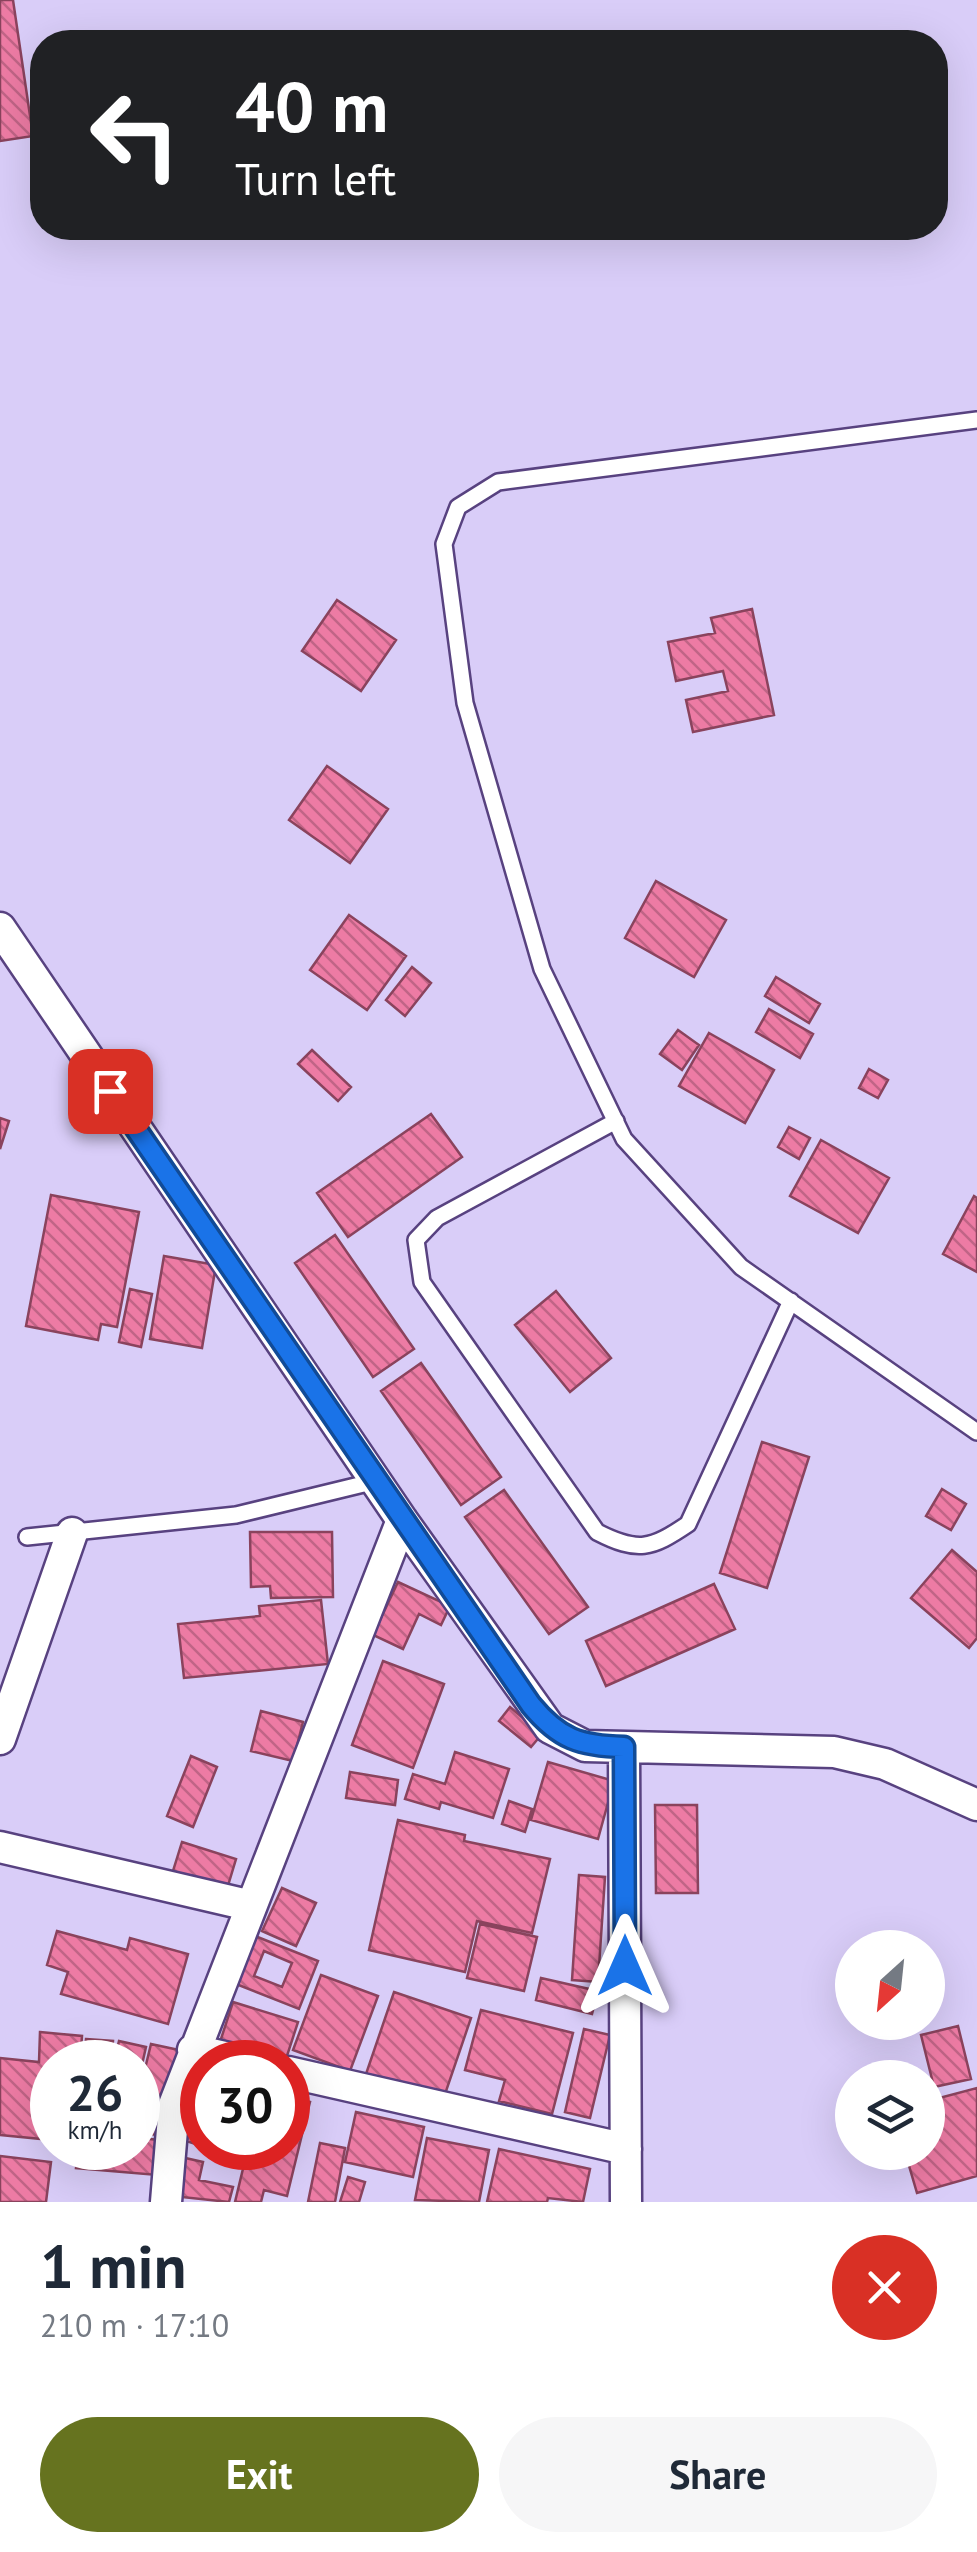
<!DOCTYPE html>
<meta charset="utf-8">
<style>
:root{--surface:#fff;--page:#f6f6f7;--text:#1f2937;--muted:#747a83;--accent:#66731f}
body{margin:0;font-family:"PT Sans",sans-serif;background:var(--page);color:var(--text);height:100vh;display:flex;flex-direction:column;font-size:38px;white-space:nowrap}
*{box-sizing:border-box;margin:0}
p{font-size:32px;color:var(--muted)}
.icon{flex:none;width:55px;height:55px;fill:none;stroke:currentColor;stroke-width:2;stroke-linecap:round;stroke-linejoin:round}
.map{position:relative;height:2202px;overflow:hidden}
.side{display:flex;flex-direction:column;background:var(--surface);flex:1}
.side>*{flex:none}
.hud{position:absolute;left:30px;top:30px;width:918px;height:210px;border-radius:40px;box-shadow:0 10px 40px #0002;background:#202124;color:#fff;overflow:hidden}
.needle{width:65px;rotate:207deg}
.fabs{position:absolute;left:835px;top:1930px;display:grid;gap:20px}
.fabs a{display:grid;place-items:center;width:110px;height:110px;border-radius:50%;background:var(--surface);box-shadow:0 10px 40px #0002;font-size:50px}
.speed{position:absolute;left:30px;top:2040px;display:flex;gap:20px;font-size:50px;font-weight:700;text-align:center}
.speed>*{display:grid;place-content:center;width:130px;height:130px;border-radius:50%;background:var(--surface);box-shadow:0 10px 40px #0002;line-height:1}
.speed small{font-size:25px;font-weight:400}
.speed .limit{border:15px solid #d22;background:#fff;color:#111}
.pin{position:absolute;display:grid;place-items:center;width:85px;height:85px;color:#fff;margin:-42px;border-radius:20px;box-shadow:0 5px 15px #0006}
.me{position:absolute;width:110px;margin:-55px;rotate:0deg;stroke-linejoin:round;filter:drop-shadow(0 0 8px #0008)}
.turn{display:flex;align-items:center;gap:35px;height:210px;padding:0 40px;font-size:45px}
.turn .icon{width:130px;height:130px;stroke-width:2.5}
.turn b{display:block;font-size:70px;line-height:85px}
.round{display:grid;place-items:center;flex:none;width:105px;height:105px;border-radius:52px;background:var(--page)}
.headline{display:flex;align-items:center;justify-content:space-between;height:170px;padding:0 40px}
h1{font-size:60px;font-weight:600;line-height:75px}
.button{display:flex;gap:20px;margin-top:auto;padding:20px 40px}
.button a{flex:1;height:115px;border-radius:60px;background:var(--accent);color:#fff;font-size:40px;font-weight:600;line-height:115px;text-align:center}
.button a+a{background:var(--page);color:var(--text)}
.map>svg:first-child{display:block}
.building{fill:url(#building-back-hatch);stroke:#8a435d;stroke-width:2.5;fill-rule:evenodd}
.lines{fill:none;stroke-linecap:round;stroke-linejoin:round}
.service-casing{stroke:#584280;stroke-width:20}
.minor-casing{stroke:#584280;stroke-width:35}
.service{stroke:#fff;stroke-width:15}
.minor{stroke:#fff;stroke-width:30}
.route-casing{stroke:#114b97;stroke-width:25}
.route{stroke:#1a73e8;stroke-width:18}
</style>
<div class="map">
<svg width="977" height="2202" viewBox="0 0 977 2202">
<defs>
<pattern id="building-back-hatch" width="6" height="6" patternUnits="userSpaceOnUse" patternTransform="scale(2.5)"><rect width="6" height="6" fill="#ed7ba4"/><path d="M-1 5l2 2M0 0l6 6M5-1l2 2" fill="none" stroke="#c06486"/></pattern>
</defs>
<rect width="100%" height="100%" fill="#d9cdf8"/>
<path class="building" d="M0 0H13L33 136 0 141Z
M337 600 396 640 361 691 302 651Z
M752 609 774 715 693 732 686 700 728 691 723 671 676 681 668 642 715 633 711 618Z
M327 766 388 809 350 863 289 820Z
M656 881 726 920 694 977 625 938Z
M349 915 406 956 367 1010 310 970Z
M412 967 431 983 405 1016 386 1000Z
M776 977 820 1004 809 1023 765 996Z
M769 1009 813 1034 800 1058 756 1032Z
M678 1030 699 1045 682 1070 660 1054Z
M709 1033 774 1070 745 1123 679 1086Z
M312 1050 351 1087 338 1101 298 1064Z
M869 1069 888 1080 878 1098 859 1088Z
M431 1114 462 1157 348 1237 317 1193Z
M0 1118 9 1121 0 1149Z
M789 1127 810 1138 799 1159 778 1147Z
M821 1140 889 1178 858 1233 790 1196Z
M51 1195 139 1212 117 1327 101 1324 98 1340 26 1326Z
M974 1196 977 1198V1272L943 1254Z
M335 1235 414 1349 373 1377 295 1263Z
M164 1256 216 1265 202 1348 150 1339Z
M130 1289 152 1294 141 1347 119 1342Z
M556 1291 611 1358 570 1392 515 1325Z
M421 1363 501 1477 461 1505 381 1391Z
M762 1442 809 1457 767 1588 720 1573Z
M942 1489 966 1504 951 1530 926 1516Z
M504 1490 588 1607 549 1634 465 1517Z
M250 1532H332L333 1597 271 1598 270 1586 251 1587Z
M952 1550 977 1572V1638L969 1648 911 1598Z
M398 1582 450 1606 441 1625 419 1614 403 1649 373 1635Z
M714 1584 735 1629 606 1686 586 1641Z
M321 1600 328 1664 184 1678 178 1624 260 1616 259 1606Z
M383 1661 444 1684 413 1768 352 1745Z
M510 1707 542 1734 531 1747 499 1721Z
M261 1711 303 1722 293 1761 251 1751Z
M455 1752 509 1769 493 1818 441 1802 439 1809 405 1799 413 1774 445 1784Z
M191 1756 217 1767 193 1827 167 1816Z
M548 1762 614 1781 598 1839 531 1820Z
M350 1772 398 1780 395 1805 346 1798Z
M509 1801 532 1809 525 1832 502 1824Z
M655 1805H697L698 1893H656Z
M398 1820 465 1835 464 1841 550 1859 532 1933 477 1921 465 1972 369 1950Z
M182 1842 236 1859 227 1889 173 1871Z
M579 1875 605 1877 598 1982 572 1980Z
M282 1888 316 1903 296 1946 262 1931Z
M480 1924 537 1937 524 1991 467 1978Z
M57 1931 127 1950 130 1938 188 1954 168 2024 61 1994 68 1972 47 1965Z
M255 1936 318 1961 299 2009 236 1984ZM264 1951 292 1963 282 1987 254 1976Z
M321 1975 378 1996 350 2071 293 2050Z
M541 1978 598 1991 592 2014 536 2000Z
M394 1992 471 2018 443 2100 366 2074Z
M233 2002 298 2022 285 2062 220 2042Z
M481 2010 573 2033 552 2114 499 2101 505 2080 465 2070Z
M958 2026 971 2079 934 2087 921 2035Z
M584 2029 610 2035 590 2118 565 2112Z
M40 2032 82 2036 80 2062H52V2140L0 2135V2058L39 2062Z
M86 2039 113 2041 111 2062H84Z
M119 2041 146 2047 141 2069 138 2062H114Z
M151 2044 179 2050 160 2136 138 2131V2071L144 2073Z
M977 2088V2176L917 2193 905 2152H928V2101Z
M202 2096V2146L186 2141Z
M288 2096 310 2102 287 2196 264 2190 261 2202H235L248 2148H288Z
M356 2112 424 2127 413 2177 345 2162Z
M138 2138 160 2140 157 2175 76 2168 78 2148H138Z
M427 2138 489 2150 479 2202 415 2200Z
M320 2143 345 2148 335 2202H308Z
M499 2149 590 2169 583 2202 548 2198 547 2202H487Z
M0 2156 51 2162 46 2202H0Z
M181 2157 203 2162 199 2180 233 2187 229 2202 172 2196Z
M348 2177 365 2182 359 2202H340Z"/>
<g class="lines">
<g class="service-casing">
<path id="service" d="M977 420 498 482 458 507 444 544 465 703 542 969 624 1139 741 1267 977 1432
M616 1121 437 1218 416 1240 422 1282 597 1532C638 1553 651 1549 688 1524L791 1301
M27 1537 236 1515 376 1481"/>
</g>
<g class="minor-casing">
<path id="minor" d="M0 928 402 1520 550 1728 585 1746 834 1752 885 1764 977 1805
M0 1739 72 1533
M624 1747 626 2202
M0 1847 248 1905
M193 2050 247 2062
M288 2072 626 2149
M166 2202 174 2105 402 1520"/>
</g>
<use href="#service" class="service"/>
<use href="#minor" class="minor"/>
</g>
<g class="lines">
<g class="route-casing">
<path id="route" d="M110 1091 531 1705C559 1739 580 1746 624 1747L625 1966"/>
</g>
<use href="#route" class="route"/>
</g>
</svg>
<div class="fabs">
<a><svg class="needle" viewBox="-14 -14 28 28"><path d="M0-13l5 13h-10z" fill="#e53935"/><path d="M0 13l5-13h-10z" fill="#747a83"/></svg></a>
<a><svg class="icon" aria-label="layers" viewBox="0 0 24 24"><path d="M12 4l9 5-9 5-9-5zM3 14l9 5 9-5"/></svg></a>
</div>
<div class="speed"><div>26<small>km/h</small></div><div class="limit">30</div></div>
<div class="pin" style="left:110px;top:1091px;background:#d93025"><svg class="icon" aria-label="arrive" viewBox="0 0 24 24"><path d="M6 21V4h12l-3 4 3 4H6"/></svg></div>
<svg class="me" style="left:625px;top:1966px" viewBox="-20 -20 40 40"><path d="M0-17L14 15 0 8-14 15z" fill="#1a73e8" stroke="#fff" stroke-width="4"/></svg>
<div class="hud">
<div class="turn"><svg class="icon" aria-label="left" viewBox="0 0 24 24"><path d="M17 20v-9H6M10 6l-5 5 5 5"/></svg><div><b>40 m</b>Turn left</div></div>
</div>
</div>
<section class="side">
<div class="headline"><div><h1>1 min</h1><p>210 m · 17:10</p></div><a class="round" style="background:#d93025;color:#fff"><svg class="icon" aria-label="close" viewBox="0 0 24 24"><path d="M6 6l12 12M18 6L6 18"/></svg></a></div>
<div class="button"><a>Exit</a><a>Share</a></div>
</section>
